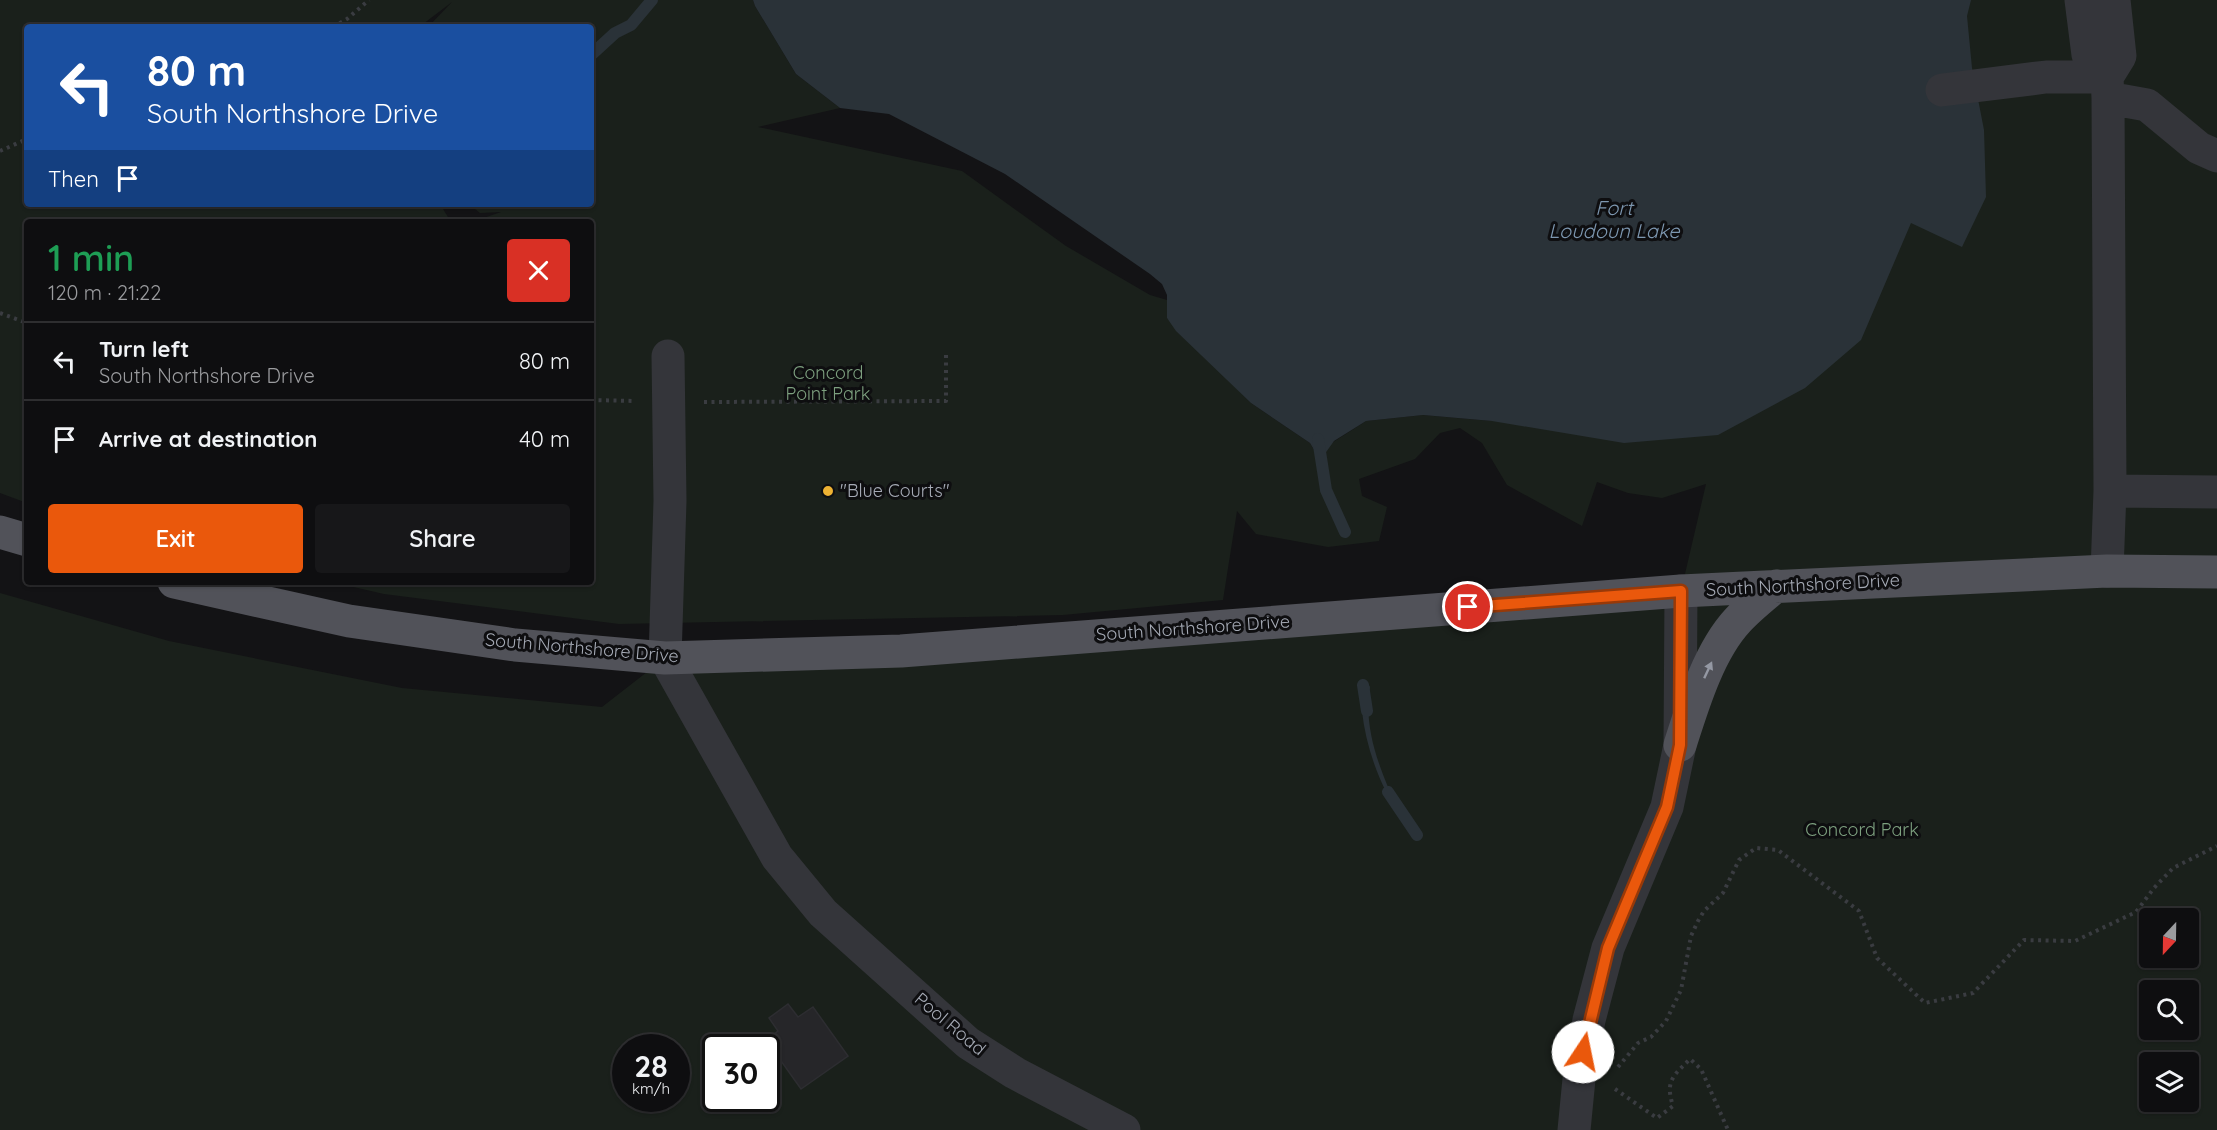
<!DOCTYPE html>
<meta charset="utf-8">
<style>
:root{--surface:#0e0e10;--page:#171719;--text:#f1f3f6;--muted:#9b9c9f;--line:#2e2e30;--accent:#ea580c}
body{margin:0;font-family:Quicksand,sans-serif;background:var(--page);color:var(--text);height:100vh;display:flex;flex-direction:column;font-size:22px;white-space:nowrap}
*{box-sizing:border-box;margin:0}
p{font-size:20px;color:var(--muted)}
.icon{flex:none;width:33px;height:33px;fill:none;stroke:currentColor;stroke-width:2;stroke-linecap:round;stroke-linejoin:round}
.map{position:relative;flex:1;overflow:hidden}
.details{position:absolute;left:24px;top:219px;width:570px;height:366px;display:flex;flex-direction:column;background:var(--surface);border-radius:6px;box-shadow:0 2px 4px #0004,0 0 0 2px var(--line)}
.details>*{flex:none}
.top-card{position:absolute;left:24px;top:24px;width:570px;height:183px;border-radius:6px;box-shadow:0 2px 4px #0004,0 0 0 2px var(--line);background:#1a4fa0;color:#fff;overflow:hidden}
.needle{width:39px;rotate:202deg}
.controls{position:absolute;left:2139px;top:908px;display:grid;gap:12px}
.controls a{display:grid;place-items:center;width:60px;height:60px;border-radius:6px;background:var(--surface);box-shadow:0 2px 4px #0004,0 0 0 2px var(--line);font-size:30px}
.speed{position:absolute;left:612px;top:1034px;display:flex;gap:12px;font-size:30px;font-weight:700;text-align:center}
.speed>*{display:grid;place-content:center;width:78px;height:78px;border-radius:50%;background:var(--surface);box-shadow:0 2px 4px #0004,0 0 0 2px var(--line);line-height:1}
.speed small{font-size:15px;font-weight:400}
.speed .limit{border:3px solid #111;border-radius:9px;background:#fff;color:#111}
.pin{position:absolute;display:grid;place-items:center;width:51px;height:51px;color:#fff;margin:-26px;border:3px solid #fff;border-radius:50%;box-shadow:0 2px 6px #0007}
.me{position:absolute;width:66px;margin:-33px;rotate:11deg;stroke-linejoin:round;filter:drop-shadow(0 0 4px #0008)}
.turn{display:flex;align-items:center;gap:21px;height:126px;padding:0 24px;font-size:27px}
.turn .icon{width:78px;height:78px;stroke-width:2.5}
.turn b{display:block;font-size:42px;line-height:51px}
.then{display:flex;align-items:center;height:57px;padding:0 24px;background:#0003;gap:12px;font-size:22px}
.round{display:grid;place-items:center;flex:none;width:63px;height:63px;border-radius:6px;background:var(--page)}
.summary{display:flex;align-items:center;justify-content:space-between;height:102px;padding:0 24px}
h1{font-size:36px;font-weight:600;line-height:45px;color:#1e9e55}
.cta{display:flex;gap:12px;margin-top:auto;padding:12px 24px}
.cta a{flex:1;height:69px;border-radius:6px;background:var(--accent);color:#fff;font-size:24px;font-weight:600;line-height:69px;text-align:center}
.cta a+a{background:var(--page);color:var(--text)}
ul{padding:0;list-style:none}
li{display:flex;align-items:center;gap:18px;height:78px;padding:0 24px;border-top:2px solid var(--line)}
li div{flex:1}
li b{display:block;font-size:22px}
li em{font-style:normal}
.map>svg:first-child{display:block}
.green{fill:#1a201b;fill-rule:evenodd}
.water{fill:#2a3238}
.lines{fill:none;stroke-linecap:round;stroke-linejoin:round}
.stream{stroke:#2a3238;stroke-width:12}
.building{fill:#262629;stroke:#2d2d31;stroke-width:1.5}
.path{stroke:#3a3c41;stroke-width:4;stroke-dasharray:3 4.5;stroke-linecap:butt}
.minor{stroke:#34353a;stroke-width:33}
.major{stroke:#515259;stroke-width:33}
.oneway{fill:#9498a3}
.route-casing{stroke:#983908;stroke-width:15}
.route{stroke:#ea580c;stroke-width:10}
.poi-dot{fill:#edb233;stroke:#0e0e10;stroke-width:2}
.labels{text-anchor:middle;stroke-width:6;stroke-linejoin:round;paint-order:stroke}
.park-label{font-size:18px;fill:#7da07f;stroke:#0e0e10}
.poi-label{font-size:18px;fill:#a5aab5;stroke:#0e0e10;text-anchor:start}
.street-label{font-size:18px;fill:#a5aab5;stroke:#0e0e10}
.water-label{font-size:20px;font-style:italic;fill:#7d97b0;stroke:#0e0e10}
</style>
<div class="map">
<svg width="2217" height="1130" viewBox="0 0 2217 1130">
<rect width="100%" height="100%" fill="#131315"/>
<path class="green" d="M0 0H753L755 6 796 74 840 108 758 127 962 171 1066 246 1150 295 1167 300V318L1251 403 1310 443 1316 453 1366 421 1423 415 1492 421 1869 0H2217V1130H0V593L169 641 402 688 602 707 665 658 1681 591 1706 484 1662 498 1628 493 1597 482 1582 526 1507 485 1482 443 1460 428 1440 433 1415 459 1359 479 1362 496 1387 507 1379 541 1328 547 1256 534 1237 511 1223 600 1063 615 619 624 384 594 332 582H591V222H472L501 212 480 213 469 204H591V27H428L452 2 419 27H27V204H440L451 222H27V503L0 493ZM2150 918H2188V957H2150ZM2150 990H2188V1029H2150ZM626 1047H676V1098H626ZM716 1047H766V1098H716ZM2150 1062H2188V1101H2150Z"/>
<path class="water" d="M753 0H1971L1967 16 1972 68 1984 130 1986 197 1962 247 1911 223 1861 340 1805 388 1718 435 1624 443 1492 421 1423 415 1366 421 1334 441 1324 455 1316 453 1310 443 1251 403 1176 331 1167 318V295L1162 284 1150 274 1005 174 889 114 840 108 796 74 755 6Z
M1367 682 1370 687C1362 732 1384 780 1403 820 1381 789 1366 749 1362 711 1361 701 1367 693 1364 683Z"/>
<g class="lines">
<path class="stream" d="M591 55 615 33 631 25 652 0
M1318 439 1326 490 1345 532
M1363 685 1367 711
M1388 792 1417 835"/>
</g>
<path class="building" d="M788 1004 798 1017 813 1007 848 1056 801 1089 766 1040 778 1031 769 1018Z"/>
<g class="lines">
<path class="path" d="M333 27 347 19 369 0
M0 151 27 139
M0 313 27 323
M591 400 634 401
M704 402 946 401V352
M1618 1067 1638 1043 1651 1037 1666 1021 1681 990 1691 936 1698 921 1704 911 1723 893 1739 860 1756 848 1778 850 1859 911 1877 958 1925 1003 1973 993 2024 940 2075 941 2136 912 2154 888 2173 868 2217 846
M1615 1089 1657 1118 1673 1106C1665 1081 1673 1076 1690 1059L1701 1069 1728 1130"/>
<path class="minor" d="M2081 0 2088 55 2107 77
M1942 90 2046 77H2107
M2108 98 2107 77 2120 56 2114 0
M668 356 670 501 665 658 777 857 823 913 968 1043 1015 1073 1124 1130
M2110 491 2217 492
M2107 571 2110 491 2108 98 2147 105 2199 148 2217 156
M1574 1130 1580 1069 1589 1020 1608 948 1667 807 1680 745 1681 591"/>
<path class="major" d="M0 532 27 540
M174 582 349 621 515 645 665 658 901 651 1681 591 2107 571 2217 572
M1680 745C1693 704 1709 651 1738 620 1749 608 1763 597 1776 586"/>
</g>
<defs><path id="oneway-solid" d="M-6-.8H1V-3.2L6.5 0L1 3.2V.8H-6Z" transform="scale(1.5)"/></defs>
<use class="oneway" href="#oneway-solid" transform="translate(1708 670) rotate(-65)"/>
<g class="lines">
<g class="route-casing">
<path id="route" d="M1468 607 1681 591 1680 745 1667 807 1608 948 1583 1052"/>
</g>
<use href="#route" class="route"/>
</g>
<circle class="poi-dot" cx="828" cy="491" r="6"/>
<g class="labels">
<g class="park-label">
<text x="828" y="379">Concord<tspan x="828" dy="21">Point Park</tspan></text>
<text x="1862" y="836">Concord Park</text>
</g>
<g class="poi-label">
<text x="840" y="497">"Blue Courts"</text>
</g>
<g class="street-label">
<text transform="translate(1803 585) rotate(-3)" y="6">South Northshore Drive</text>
<text transform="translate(1193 628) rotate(-4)" y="6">South Northshore Drive</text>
<text transform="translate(582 648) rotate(5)" y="6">South Northshore Drive</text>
<text transform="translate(950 1024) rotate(40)" y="6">Pool Road</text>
</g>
<g class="water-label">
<text x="1614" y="215">Fort<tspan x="1614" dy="23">Loudoun Lake</tspan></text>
</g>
</g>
</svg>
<div class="controls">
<a><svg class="needle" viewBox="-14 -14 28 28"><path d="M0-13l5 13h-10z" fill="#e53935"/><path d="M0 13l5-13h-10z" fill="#9b9c9f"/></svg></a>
<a><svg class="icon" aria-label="search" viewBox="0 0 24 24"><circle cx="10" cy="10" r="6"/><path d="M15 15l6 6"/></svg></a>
<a><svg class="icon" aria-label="layers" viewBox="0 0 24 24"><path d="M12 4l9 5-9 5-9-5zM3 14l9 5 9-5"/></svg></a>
</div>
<div class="speed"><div>28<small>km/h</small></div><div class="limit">30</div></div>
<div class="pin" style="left:1468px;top:607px;background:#d93025"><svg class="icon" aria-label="arrive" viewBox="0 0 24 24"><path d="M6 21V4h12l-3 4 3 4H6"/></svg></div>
<svg class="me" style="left:1583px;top:1052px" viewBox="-20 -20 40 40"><circle r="19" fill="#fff"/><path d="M0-13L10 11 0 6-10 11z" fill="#ea580c"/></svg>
<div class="top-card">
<div class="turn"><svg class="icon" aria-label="left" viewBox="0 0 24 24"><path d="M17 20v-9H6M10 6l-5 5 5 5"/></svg><div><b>80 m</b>South Northshore Drive</div></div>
<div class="then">Then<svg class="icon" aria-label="arrive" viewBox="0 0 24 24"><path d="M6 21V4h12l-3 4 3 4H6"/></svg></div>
</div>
<section class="details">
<div class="summary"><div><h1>1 min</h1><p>120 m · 21:22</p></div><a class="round" style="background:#d93025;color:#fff"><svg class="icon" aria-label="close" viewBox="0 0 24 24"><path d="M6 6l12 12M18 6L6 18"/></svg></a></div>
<ul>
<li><svg class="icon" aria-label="left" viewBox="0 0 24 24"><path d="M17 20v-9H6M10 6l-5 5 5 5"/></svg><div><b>Turn left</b><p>South Northshore Drive</p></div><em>80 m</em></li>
<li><svg class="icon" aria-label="arrive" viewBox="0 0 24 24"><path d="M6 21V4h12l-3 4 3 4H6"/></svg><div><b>Arrive at destination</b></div><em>40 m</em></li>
</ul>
<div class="cta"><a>Exit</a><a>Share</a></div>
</section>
</div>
